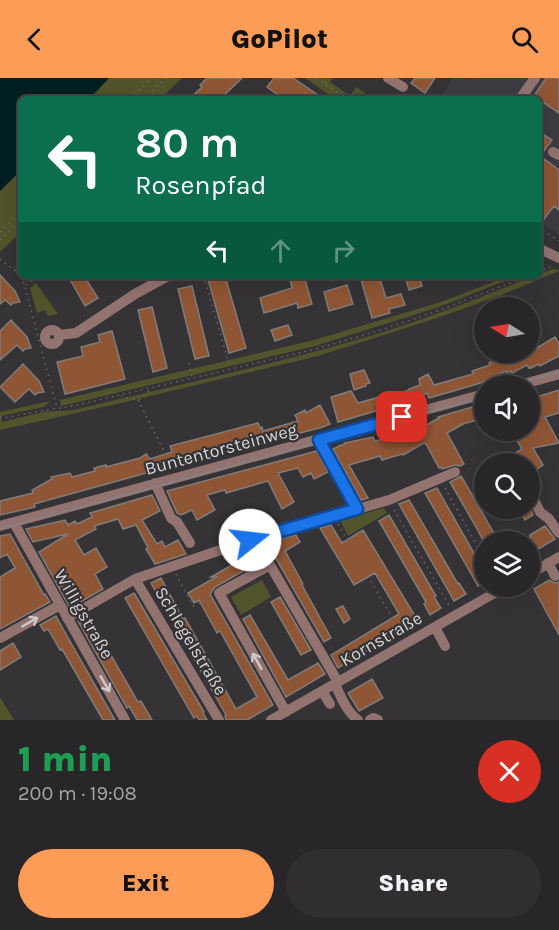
<!DOCTYPE html>
<meta charset="utf-8">
<style>
:root{--surface:#282628;--page:#302e30;--text:#f1f3f6;--muted:#a5a5a8;--line:#444345;--accent:#fd9c56}
body{margin:0;font-family:Karla,sans-serif;background:var(--page);color:var(--text);height:100vh;display:flex;flex-direction:column;font-size:22px;white-space:nowrap}
*{box-sizing:border-box;margin:0}
p{font-size:20px;color:var(--muted)}
.icon{flex:none;width:33px;height:33px;fill:none;stroke:currentColor;stroke-width:2;stroke-linecap:round;stroke-linejoin:round}
.map{position:relative;height:642px;overflow:hidden}
.panel{display:flex;flex-direction:column;background:var(--surface);flex:1}
.panel>*{flex:none}
.hud{position:absolute;left:18px;top:18px;width:524px;height:183px;border-radius:9px;box-shadow:0 6px 24px #0002,0 0 0 2px var(--line);background:#0b6e4f;color:#fff;overflow:hidden}
.needle{width:39px;rotate:281deg}
.controls{position:absolute;left:474px;top:219px;display:grid;gap:12px}
.controls a{display:grid;place-items:center;width:66px;height:66px;border-radius:50%;background:var(--surface);box-shadow:0 6px 24px #0002,0 0 0 2px var(--line);font-size:30px}
.pin{position:absolute;display:grid;place-items:center;width:51px;height:51px;color:#fff;margin:-26px;border-radius:12px;box-shadow:0 3px 9px #0006}
.me{position:absolute;width:66px;margin:-33px;rotate:74deg;stroke-linejoin:round;filter:drop-shadow(0 0 4px #0008)}
.turn{display:flex;align-items:center;gap:21px;height:126px;padding:0 18px;font-size:27px}
.turn .icon{width:78px;height:78px;stroke-width:2.5}
.turn b{display:block;font-size:42px;line-height:51px}
.lanes{display:flex;align-items:center;height:57px;padding:0 18px;background:#0003;justify-content:center;gap:30px;direction:ltr}
.lanes .off{opacity:.35}
.round{display:grid;place-items:center;flex:none;width:63px;height:63px;border-radius:32px;background:var(--page)}
.head{display:flex;align-items:center;justify-content:space-between;height:102px;padding:0 18px}
h1{font-size:36px;font-weight:800;line-height:45px;color:#1e9e55}
.primary-button{display:flex;gap:12px;margin-top:auto;padding:12px 18px}
.primary-button a{flex:1;height:69px;border-radius:36px;background:var(--accent);color:#111;font-size:24px;font-weight:800;line-height:69px;text-align:center}
.primary-button a+a{background:var(--page);color:var(--text)}
header{display:flex;justify-content:space-between;align-items:center;height:78px;padding:0 18px;background:var(--accent);color:#111;font-size:27px;font-weight:800}
.map>svg:first-child{display:block}
.built{fill:#3f3b43}
.green{fill:#52552b}
.water{fill:#011f21}
.building{fill:#8f5635;stroke:#807c7a;stroke-width:1.5}
.lines{fill:none;stroke-linecap:round;stroke-linejoin:round}
.path{stroke:#6b696c;stroke-width:1.5;stroke-dasharray:1.5 4.5;stroke-linecap:butt}
.minor{stroke:#92736f;stroke-width:10}
.tram{stroke:#858386;stroke-width:1.5}
.oneway{stroke:#cfcbcd}
.route-casing{stroke:#114b97;stroke-width:15}
.route{stroke:#1a73e8;stroke-width:10}
.labels{text-anchor:middle;stroke-width:4.5;stroke-linejoin:round;paint-order:stroke}
.street-label{font-size:18px;fill:#d6d5d7;stroke:#353336}
</style>
<header><svg class="icon" aria-label="back" viewBox="0 0 24 24"><path d="M15 5l-7 7 7 7"/></svg>GoPilot<svg class="icon" aria-label="search" viewBox="0 0 24 24"><circle cx="10" cy="10" r="6"/><path d="M15 15l6 6"/></svg></header>
<div class="map">
<svg width="559" height="642" viewBox="0 0 559 642">
<rect width="100%" height="100%" fill="#353336"/>
<path class="built" d="M453 0H465L469 3 472 0H559V157L539 142 538 21H440Z"/>
<path class="green" d="M109 0H182L160 21H89Z
M305 0H333L330 4 350 18 356 9 373 21H335Z
M21 92V154L0 174V113Z
M553 191 559 192V193L504 216 440 239 318 278 121 325 0 352V334L50 323 44 329 1 338 2 344 43 334 74 332C176 307 279 286 380 255 432 239 483 218 534 198H538L539 196Z
M509 198H517L439 229 315 268 61 328 60 322 314 262 441 224Z
M36 205 58 236 48 238 45 232 37 235 30 210Z
M384 430 387 435 348 458 340 442Z
M262 502 271 519 241 537 231 519Z
M0 619 14 642H0Z"/>
<path class="water" d="M0 0H109L89 21H21V92L0 113Z"/>
<path class="building" d="M207 0H242L220 21H189L202 9 200 7Z
M274 0H293L324 21H284L267 9Z
M415 0H435L425 15 411 5Z
M546 0H559V35L534 18Z
M544 57 552 62 540 78 559 92V132L554 128 544 141 538 137V65Z
M0 197 15 213 20 224 13 225 11 227 5 222 0 226Z
M68 198H84L98 220 85 228Z
M207 198H225L246 270 229 275Z
M301 198H304L312 226 298 230 297 225 264 235 260 220 292 210 290 201Z
M360 198H379L386 220 401 216 405 227 389 231 390 235 372 240Z
M405 198H419L422 208 409 212Z
M347 207 353 226 329 233 324 214Z
M192 208 209 278 195 281 178 211Z
M152 229 167 290 153 294 138 232Z
M11 242 27 259 31 270 25 271 23 273 17 267 0 282V253Z
M288 247 292 257 275 263 271 252Z
M112 253 125 301 65 316 57 284 83 278 81 269 100 264 98 257Z
M555 259 559 265V278L540 288 539 286 531 290 530 289 529 290 527 287 512 295 511 293 507 295 506 293 493 299V301L474 307 429 320 427 315 413 322 338 344 331 319 351 313 358 325 390 316 391 318 409 312V311L420 307 419 301 428 296 434 307 473 296 472 293 490 287 489 285 496 281 498 284 516 274H530Z
M23 286 39 303 44 314 37 315 35 317 29 311 15 324 0 309Z
M364 292 370 305 366 306V308L354 312 350 296Z
M559 312V335L545 339 559 365 533 370 543 387 530 396V386H497L522 371 511 352H530V321Z
M320 327 330 346 323 349 228 374 226 367 191 375 165 384 168 389 34 426 35 429 0 437V423L33 415 32 412 52 401 51 399 70 395 72 399 95 393 94 390 106 387V389L140 380 146 376 150 381 172 374 170 368 258 345 260 350 262 349 263 353 298 343 295 337 305 332 306 335Z
M479 327 481 333 484 332V340L463 346 447 355 464 386 460 388 455 387 442 391 441 389 439 390 426 366 424 365 403 377 402 376 382 382 380 378 349 387 368 420 361 422 333 371 341 367H344V365L373 359 375 363 393 359 414 347 417 352 439 340 438 339Z
M317 373 328 394 314 401 311 395 303 399 298 390 278 395 294 424 282 431 268 403 226 415 225 412 207 417 215 432 197 442 192 432 181 437 177 435 167 413Z
M461 398 467 408 499 464H484L476 449 450 404Z
M437 410 484 493V505L478 508 425 415Z
M152 417 160 433 142 442 157 466 162 463 165 469 178 462 186 476 155 486 146 471 148 470 136 447 123 451 118 441 94 448 96 451 75 462 84 477 96 470 107 489 95 496 103 511 70 530 39 474 68 456 33 464 26 451 65 442 68 447 75 443 77 446 92 439 90 435Z
M409 422 458 506 459 505 466 516 454 523 399 426Z
M518 430H530L533 437 525 442Z
M389 437 436 518 434 519 441 530 430 537 424 526 426 524 379 443Z
M331 447 342 465 363 452 418 543 338 590 331 577 399 536 375 495 354 507 320 450Z
M545 448 555 461 530 476V457Z
M10 456 44 517 45 516 50 524 0 551V499L15 490 7 476 0 480V458Z
M296 457 300 464 285 473 303 506 302 507 331 560 324 564 275 479 266 480 215 509 210 516 273 627 247 642H226L225 638 226 637 151 505 161 500 183 541 185 540 236 631 257 619 220 553 217 555 199 522 194 525 188 515 216 499H211L256 473 258 475 283 460Z
M549 502 554 505 559 504V557L534 511Z
M134 515 204 634 203 635 207 642H199L197 638 194 640 125 520Z
M280 519 311 572 301 577 271 524Z
M343 528 350 541 344 545 336 531Z
M88 537 138 624 141 623 152 642H137L129 628 127 630 78 543Z
M250 537 288 602 318 585 325 596 286 619 243 541Z
M56 538 67 558 115 642H103L62 571 60 572 48 551 44 553 40 547Z
M13 565 21 579 0 592V573Z
M372 601 383 620 359 633 348 615Z"/>
<g class="lines">
<path class="path" d="M316 0 347 21
M325 5 328 0
M130 21 151 0
M143 21 166 0
M538 149 559 163
M0 154 21 133
M0 162 21 141
M0 181 21 197
M538 194 553 188
M22 198 57 330
M204 198 230 290
M26 207 39 198
M40 262 46 261
M189 285 192 299
M121 318 137 322
M138 322 173 391
M139 322 151 311
M0 339 3 340 47 332 73 328 316 271 381 252 440 232 528 198
M445 410 484 480
M394 432 450 529
M338 446 402 557
M278 482 284 479
M176 496 193 528 210 520"/>
<path class="minor" d="M388 0 403 9
M520 21 535 0
M553 74 559 77
M538 170 559 180
M45 259a7 7 0 1 1 14 0a7 7 0 1 1-14 0Z
M59 257 76 255 135 216 168 198
M517 308 559 296
M319 362 357 431
M155 405 171 440 177 444 190 465
M530 414 540 434 549 441 559 455
M14 445 125 642
M0 448 484 316
M548 485 555 498
M530 496 559 479
M135 501 219 642
M67 540 135 501 250 462 389 422 455 394
M435 549 445 568
M0 560 60 527
M335 606C341 619 346 633 358 642
M322 613 330 626
M286 634 219 515 270 487 338 604
M271 642 507 508
M370 642 373 640 378 642"/>
<path class="tram" d="M509 308 559 294
M0 451 484 319"/>
</g>
<defs><path id="oneway-shaft" d="M-6 0H5M1.5-3L5.5 0L1.5 3" fill="none" stroke-width="1.6" stroke-linecap="round" stroke-linejoin="round" transform="scale(1.5)"/></defs>
<g class="oneway">
<use href="#oneway-shaft" transform="translate(30 544) rotate(-30)"/>
<use href="#oneway-shaft" transform="translate(257 583) rotate(-119)"/>
<use href="#oneway-shaft" transform="translate(105 606) rotate(60)"/>
</g>
<g class="lines">
<g class="route-casing">
<path id="route" d="M250 462 357 431 319 362 402 339"/>
</g>
<use href="#route" class="route"/>
</g>
<g class="labels">
<g class="street-label">
<text transform="translate(221 371) rotate(-15)" y="6">Buntentorsteinweg</text>
<text transform="translate(84 536) rotate(60)" y="6">Willigstraße</text>
<text transform="translate(381 561) rotate(-30)" y="6">Kornstraße</text>
<text transform="translate(191 563) rotate(59)" y="6">Schlegelstraße</text>
</g>
</g>
</svg>
<div class="controls">
<a><svg class="needle" viewBox="-14 -14 28 28"><path d="M0-13l5 13h-10z" fill="#e53935"/><path d="M0 13l5-13h-10z" fill="#a5a5a8"/></svg></a>
<a><svg class="icon" aria-label="sound" viewBox="0 0 24 24"><path d="M4 9h4l5-4v14l-5-4H4zM17 9q2 3 0 6"/></svg></a>
<a><svg class="icon" aria-label="search" viewBox="0 0 24 24"><circle cx="10" cy="10" r="6"/><path d="M15 15l6 6"/></svg></a>
<a><svg class="icon" aria-label="layers" viewBox="0 0 24 24"><path d="M12 4l9 5-9 5-9-5zM3 14l9 5 9-5"/></svg></a>
</div>
<div class="pin" style="left:402px;top:339px;background:#d93025"><svg class="icon" aria-label="arrive" viewBox="0 0 24 24"><path d="M6 21V4h12l-3 4 3 4H6"/></svg></div>
<svg class="me" style="left:250px;top:462px" viewBox="-20 -20 40 40"><circle r="19" fill="#fff"/><path d="M0-13L10 11 0 6-10 11z" fill="#1a73e8"/></svg>
<div class="hud">
<div class="turn"><svg class="icon" aria-label="left" viewBox="0 0 24 24"><path d="M17 20v-9H6M10 6l-5 5 5 5"/></svg><div><b>80 m</b>Rosenpfad</div></div>
<div class="lanes"><svg class="icon" aria-label="left" viewBox="0 0 24 24"><path d="M17 20v-9H6M10 6l-5 5 5 5"/></svg><svg class="icon off" aria-label="ahead" viewBox="0 0 24 24"><path d="M12 20V5M6 11l6-6 6 6"/></svg><svg class="icon off" aria-label="right" viewBox="0 0 24 24"><path d="M7 20v-9h11M14 6l5 5-5 5"/></svg></div>
</div>
</div>
<section class="panel">
<div class="head"><div><h1>1 min</h1><p>200 m · 19:08</p></div><a class="round" style="background:#d93025;color:#fff"><svg class="icon" aria-label="close" viewBox="0 0 24 24"><path d="M6 6l12 12M18 6L6 18"/></svg></a></div>
<div class="primary-button"><a>Exit</a><a>Share</a></div>
</section>
